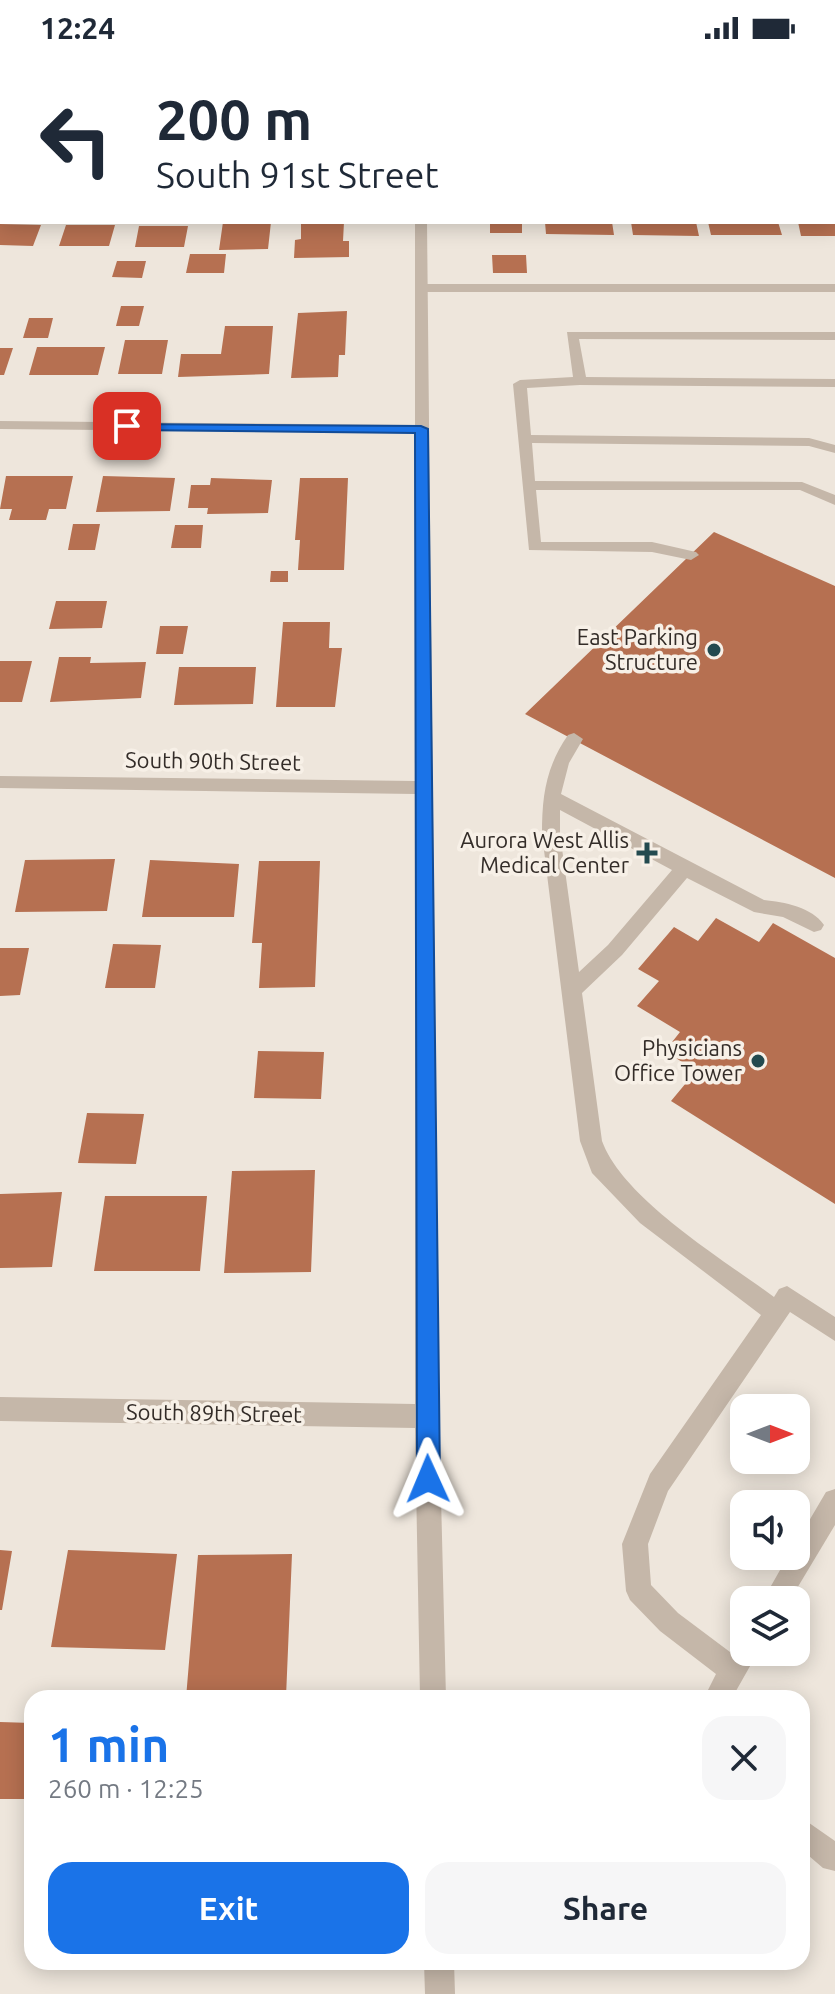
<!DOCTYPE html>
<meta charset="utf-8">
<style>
:root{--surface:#fff;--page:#f6f6f7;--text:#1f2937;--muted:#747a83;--accent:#1a73e8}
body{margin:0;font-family:Ubuntu,sans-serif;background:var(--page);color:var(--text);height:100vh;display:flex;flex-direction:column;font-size:30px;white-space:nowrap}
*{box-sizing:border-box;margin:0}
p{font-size:26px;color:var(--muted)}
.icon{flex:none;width:44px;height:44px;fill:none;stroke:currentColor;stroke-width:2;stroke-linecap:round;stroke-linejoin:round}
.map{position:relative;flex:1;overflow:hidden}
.drawer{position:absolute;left:24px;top:1634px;width:786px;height:280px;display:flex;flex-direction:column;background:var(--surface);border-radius:24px;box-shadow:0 4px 20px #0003}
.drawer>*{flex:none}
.banner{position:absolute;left:0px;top:0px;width:836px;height:168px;box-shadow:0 4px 20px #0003;background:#fff;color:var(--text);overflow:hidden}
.needle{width:52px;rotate:90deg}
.tools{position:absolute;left:730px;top:1338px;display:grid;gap:16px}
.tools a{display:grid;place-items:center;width:80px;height:80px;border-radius:16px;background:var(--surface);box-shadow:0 4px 20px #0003;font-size:40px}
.pin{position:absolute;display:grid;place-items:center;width:68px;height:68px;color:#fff;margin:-34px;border-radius:16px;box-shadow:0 4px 12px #0006}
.me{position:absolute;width:88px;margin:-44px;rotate:359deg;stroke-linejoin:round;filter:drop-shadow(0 0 6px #0008)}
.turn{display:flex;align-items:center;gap:28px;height:168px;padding:0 24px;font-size:36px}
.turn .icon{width:104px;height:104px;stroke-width:2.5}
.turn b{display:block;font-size:56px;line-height:68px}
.round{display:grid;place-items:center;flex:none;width:84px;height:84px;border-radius:24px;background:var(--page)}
.head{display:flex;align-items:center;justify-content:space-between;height:136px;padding:0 24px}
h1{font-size:48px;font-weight:600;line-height:60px;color:var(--accent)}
.action{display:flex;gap:16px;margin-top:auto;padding:16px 24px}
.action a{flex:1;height:92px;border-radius:24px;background:var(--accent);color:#fff;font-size:32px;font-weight:600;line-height:92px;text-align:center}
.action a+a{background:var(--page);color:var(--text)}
.status{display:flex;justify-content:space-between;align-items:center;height:56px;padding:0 40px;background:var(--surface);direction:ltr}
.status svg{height:22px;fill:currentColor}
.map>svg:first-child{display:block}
.building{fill:#b67051}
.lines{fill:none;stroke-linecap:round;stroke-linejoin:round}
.service{fill:#c5b7a9;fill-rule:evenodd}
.minor{fill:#c5b7a9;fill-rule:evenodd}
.tertiary{fill:#c5b7a9;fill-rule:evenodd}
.route{fill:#1a73e8;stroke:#114b97;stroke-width:2}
.poi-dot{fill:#234a4f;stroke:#f7f0e7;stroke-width:3}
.labels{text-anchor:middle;stroke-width:7;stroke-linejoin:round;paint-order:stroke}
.poi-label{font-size:22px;fill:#332c28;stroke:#f7f0e7;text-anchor:end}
.street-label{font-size:22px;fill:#332c28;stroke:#f7f0e7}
</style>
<div class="status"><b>12:24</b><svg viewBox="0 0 49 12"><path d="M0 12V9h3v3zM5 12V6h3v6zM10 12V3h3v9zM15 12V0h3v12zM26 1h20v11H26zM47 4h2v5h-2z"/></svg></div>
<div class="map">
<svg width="835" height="1938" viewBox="0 0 835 1938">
<rect width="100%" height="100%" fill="#eee6dc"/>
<path class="building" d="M223 166H271L268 193 219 194Z
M301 166H344L343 185H349V201L294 202 295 184 301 183Z
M490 166H522V177H490Z
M545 166H612L614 179 546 178Z
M631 166H696L699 180 633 179Z
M708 166H778L782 179H711Z
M798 166H835V180H801Z
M0 168 41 169 33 190 0 189Z
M66 169H115L109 190H59Z
M139 170H188L184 191H135Z
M190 198H226L224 217H186Z
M492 199H526L527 217H493Z
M117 205H146L142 222 112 221Z
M121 250H144L139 270H116Z
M347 255 345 299H339L338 321 291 322 298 257Z
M29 262H53L48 282H23Z
M225 270H273L269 318 178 321 181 298H221Z
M125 284H168L162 318H118Z
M37 291H105L98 319H29Z
M0 292H13L4 319H0Z
M6 420H73L66 453H49L46 464H9L12 453H0Z
M103 420 175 422 170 455 96 456Z
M211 422 272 424 268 457 207 458 208 452H188L191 429H210Z
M300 422H348L344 514H298L300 484H295Z
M73 468H100L95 494H68Z
M175 469H203L201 492H171Z
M714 476 835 530V822L525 658Z
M271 515H288V526H270Z
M56 545H107L102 572 49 573Z
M283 566H330L329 592H342L335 651H276Z
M160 570H188L183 598H156Z
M59 601H91L90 607 146 606 141 642 50 646Z
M0 605H32L22 646H0Z
M179 611H256L253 648 174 649Z
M115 803 107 855 15 856 25 804Z
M150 804 239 808 234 861H142Z
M259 805H320L315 931 259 932 262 887H252Z
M716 862 759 886 773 867 835 902V1148L671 1045 696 1015 665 995 680 976 637 950 659 925 638 913 674 871 698 885Z
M113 888 161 889 155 932H105Z
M0 892H29L20 939 0 940Z
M258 995 324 996 321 1043 254 1042Z
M87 1057 144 1058 136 1108 78 1107Z
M315 1114 311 1216 224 1217 232 1115Z
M62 1136 52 1211 0 1212V1138Z
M105 1140H207L200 1215H94Z
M0 1494 12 1495 2 1554H0Z
M68 1494 177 1498 165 1594 51 1591Z
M292 1498 286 1641 186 1642 198 1499Z
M0 1666 32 1667V1743H0Z"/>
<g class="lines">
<path class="service" d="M835 228V236H421L415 232 421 228Z
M567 276H835V284L579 283 586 321 835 323V331L580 329 527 332 531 379 809 382 835 389V397L809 390 532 387 535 425 802 426 835 439V449L800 434H536L541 486H652L696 496 699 499 691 504 652 496 529 494 513 328 520 324 573 321Z
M574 677 583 683 569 707 561 738 764 844C784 846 812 851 824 869L821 874 814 876 783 861 754 856 687 822 622 899 582 937 602 1085C623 1143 724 1204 774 1241L779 1233 787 1230 835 1261V1285L790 1256 668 1435 648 1488 651 1529 678 1557 730 1596 736 1587 744 1583V1596H758L732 1642H704L716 1618 660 1575 630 1544 626 1535 622 1488 650 1418 761 1259 640 1167 592 1117 580 1085 542 778C542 739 546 711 568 679ZM560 754 672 814 608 889 579 916 560 778Z
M835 1433V1469L790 1544H763L788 1500H796V1487L826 1436Z
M802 1762 835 1785V1815L823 1812 802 1794Z"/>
<path class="minor" d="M415 166H427L439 1360 446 1642H420L415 1372 0 1365V1341L415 1348V738L0 732V720L415 725V377L0 373V365L415 369Z
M424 1906H454L455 1938H425Z"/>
<path class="tertiary" d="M0 82H2V88H0Z
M834 88H835V94H834Z
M0 109H2V116H0Z
M834 116H835V122H834Z"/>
</g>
<path class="route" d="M123 368 421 370 428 373 440 1423 436 1431 428 1434 421 1431 417 1423 415 377 127 374 123 373Z"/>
<g class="poi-dot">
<circle cx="714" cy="594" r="8"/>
<path d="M643 785h8v8h8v8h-8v8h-8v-8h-8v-8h8z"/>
<circle cx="758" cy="1005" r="8"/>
</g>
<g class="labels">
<g class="poi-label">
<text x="698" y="589">East Parking<tspan x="698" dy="25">Structure</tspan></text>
<text x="629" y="792">Aurora West Allis<tspan x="629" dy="25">Medical Center</tspan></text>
<text x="742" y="1000">Physicians<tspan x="742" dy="25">Office Tower</tspan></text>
</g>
<g class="street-label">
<text transform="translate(213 705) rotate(1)" y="8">South 90th Street</text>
<text transform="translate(214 1357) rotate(1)" y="8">South 89th Street</text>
</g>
</g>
</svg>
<div class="tools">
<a><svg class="needle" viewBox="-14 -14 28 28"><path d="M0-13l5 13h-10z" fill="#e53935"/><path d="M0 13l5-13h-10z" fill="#747a83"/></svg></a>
<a><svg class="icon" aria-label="sound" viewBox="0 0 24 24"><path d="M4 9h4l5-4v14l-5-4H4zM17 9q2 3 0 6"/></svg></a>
<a><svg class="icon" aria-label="layers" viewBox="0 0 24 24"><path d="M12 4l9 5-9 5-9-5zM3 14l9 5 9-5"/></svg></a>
</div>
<div class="pin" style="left:127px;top:370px;background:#d93025"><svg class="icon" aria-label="arrive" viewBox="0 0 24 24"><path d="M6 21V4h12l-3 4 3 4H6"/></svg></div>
<svg class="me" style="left:428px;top:1423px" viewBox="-20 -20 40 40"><path d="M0-17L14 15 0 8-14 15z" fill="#1a73e8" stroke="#fff" stroke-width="4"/></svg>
<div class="banner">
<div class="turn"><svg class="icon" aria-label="left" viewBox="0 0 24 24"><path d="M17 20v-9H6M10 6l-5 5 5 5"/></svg><div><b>200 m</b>South 91st Street</div></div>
</div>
<section class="drawer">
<div class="head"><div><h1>1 min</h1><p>260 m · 12:25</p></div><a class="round"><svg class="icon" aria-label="close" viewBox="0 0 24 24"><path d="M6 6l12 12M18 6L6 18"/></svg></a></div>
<div class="action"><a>Exit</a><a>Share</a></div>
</section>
</div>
